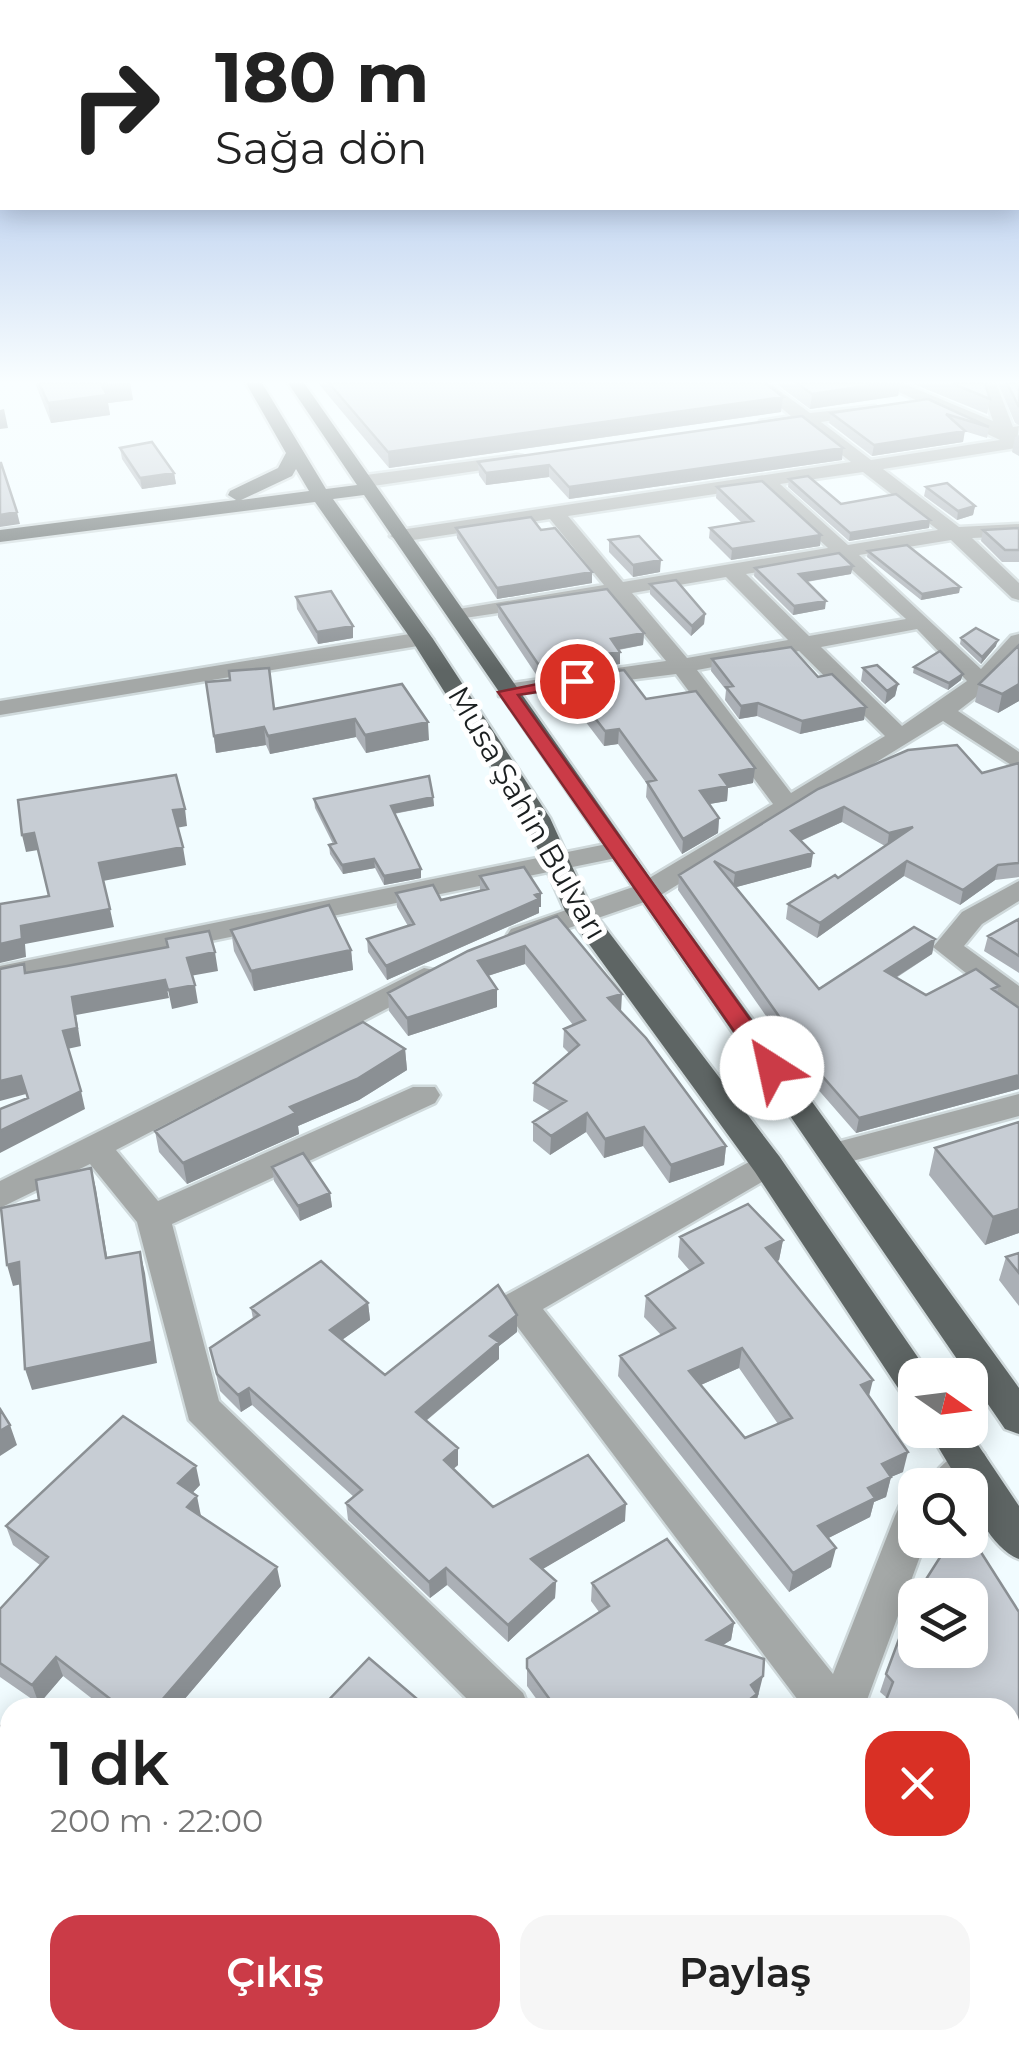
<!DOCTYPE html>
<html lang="tr">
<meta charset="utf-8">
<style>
:root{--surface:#fff;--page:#f6f6f6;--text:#222;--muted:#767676;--accent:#cb3b47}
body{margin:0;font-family:Montserrat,sans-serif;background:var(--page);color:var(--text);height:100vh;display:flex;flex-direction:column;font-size:38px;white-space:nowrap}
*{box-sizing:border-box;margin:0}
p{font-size:32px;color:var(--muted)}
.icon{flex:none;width:55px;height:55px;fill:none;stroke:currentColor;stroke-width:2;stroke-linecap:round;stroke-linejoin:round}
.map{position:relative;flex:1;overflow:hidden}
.sheet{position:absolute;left:0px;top:1698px;width:1020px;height:352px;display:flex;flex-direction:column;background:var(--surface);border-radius:30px 30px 0 0;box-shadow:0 5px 25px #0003}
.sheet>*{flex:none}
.top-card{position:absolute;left:0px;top:0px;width:1020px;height:210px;box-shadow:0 5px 25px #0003;background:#fff;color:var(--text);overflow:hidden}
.needle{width:65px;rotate:104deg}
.tools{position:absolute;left:898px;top:1358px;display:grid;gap:20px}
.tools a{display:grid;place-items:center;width:90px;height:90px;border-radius:20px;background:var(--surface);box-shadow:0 5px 25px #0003;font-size:50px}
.pin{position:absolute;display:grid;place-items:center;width:85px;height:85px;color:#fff;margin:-42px;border:5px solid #fff;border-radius:50%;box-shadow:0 2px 10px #0007}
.me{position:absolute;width:110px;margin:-55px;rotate:325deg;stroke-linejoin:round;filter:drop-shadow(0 0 8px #0008)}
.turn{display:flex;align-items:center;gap:35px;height:210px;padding:0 50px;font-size:45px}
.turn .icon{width:130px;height:130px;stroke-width:2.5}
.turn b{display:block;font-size:70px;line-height:85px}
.round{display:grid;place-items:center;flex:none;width:105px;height:105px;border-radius:30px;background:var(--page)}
.overview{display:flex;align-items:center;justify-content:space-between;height:170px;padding:0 50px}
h1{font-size:60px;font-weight:600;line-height:75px}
.primary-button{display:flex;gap:20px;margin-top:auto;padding:20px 50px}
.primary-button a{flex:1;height:115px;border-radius:30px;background:var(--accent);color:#fff;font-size:40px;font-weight:600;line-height:115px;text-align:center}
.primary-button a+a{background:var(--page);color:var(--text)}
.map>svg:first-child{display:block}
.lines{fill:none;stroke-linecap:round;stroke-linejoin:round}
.minor-casing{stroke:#cfd9db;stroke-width:5}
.major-casing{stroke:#cfd9db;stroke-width:5}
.minor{fill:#a4a8a7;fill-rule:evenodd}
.major{fill:#5e6564;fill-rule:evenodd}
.wall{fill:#abb0b6;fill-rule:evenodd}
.shaded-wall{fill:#8b9094}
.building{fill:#c7cdd4;stroke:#8b9094;stroke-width:2.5;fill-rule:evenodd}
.route{fill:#cb3b47;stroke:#84262e;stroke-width:2.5}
.labels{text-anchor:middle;stroke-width:10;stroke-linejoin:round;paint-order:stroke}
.street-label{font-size:30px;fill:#1b1f20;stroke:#fff}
</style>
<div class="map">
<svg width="1019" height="2048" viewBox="0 0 1019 2048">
<rect width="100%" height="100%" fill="#f1fcff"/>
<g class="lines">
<g class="minor-casing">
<path id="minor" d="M751 383H769L810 413 875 406V414L821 422 871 460 1000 440 880 383H902L993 421 980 383H996L1013 427 1019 426 1016 448 883 469 959 527 1019 524V536L972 538 1019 583V600L1012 598 951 540 859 555 981 669 1011 636 1019 634V654L989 687 958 711 1019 752V770L943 721 656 898 531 941H511L507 935 511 929 636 886 773 804 676 674 499 696V686L507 684 666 661 613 596 451 620 448 615 459 609 604 585 550 519 400 542 390 536 400 530 851 462 803 425 760 429V421L791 416ZM863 472 938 530 848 545 780 484ZM762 487 828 548 623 582 568 516ZM839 558 906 619 809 636 746 574ZM726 577 788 640 687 658 632 593ZM917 629 967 681 902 726 821 647ZM799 651 885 736 791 793 697 670Z
M517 455 523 456V464L366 487 357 481 366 475Z
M422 632 433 639 430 644 0 715V701Z
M617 842 630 850 626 856 0 984V966Z
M1019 881V901L982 924 964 946 1019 986V1010L1009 1007 933 947 962 912Z
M424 968 434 970 439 977 434 984 116 1150 158 1201 413 1087H435L440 1095 435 1103 172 1224 219 1401 523 1693 529 1708H476L189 1420 137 1222 90 1164 0 1208V1181Z
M1019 1094V1116L834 1166 822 1162 818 1154 822 1146Z
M767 1152 779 1156 783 1164 779 1172 543 1309 833 1674 895 1516 901 1503 915 1498V1540H926L864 1708H804L501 1305 506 1295Z
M970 1448 984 1453 990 1465 970 1490V1485H928C937 1467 951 1455 970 1448Z
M703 2040H755L754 2048H702Z"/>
</g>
<g class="major-casing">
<path id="major" d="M246 383H262L326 489 357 485 288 383H304L656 886 1019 1388V1434L1005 1429 364 495 333 499 433 639 550 818 592 910 779 1156 928 1372 915 1375V1398L902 1394 755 1172 565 911 524 818 411 639 315 502 0 542V530L236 500 228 495 230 491 278 468 286 453ZM296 469 309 491 241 500 292 476Z
M928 1430H968L1019 1506V1559C996 1551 970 1510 970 1485H961Z"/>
</g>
<use href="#minor" class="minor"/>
<use href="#major" class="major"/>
</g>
<path class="wall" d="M35 383H130L133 400 108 403 110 415 51 423Z
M318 383H765L781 412 389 468Z
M775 383H900L898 396 810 409Z
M911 383H985L990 399 987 414Z
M998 383H1019V425L1015 423Z
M928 399 989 427 987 438 964 431 963 442 872 456 829 423 831 413Z
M1019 435V456L1012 452 1015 437Z
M120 448 174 473 176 484 142 489 122 459Z
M842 460 569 499 549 477 486 485 479 475 478 462Z
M789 479 841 504 929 528 849 541 788 487Z
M717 487 821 535 820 546 731 560 709 538 710 528 742 523 716 498Z
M926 487 975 506 973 515 957 520 924 496Z
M456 528 541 530 592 572V583L497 599 457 538Z
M1019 528V562H1002L981 541 983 530Z
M609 540 660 572 633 577 609 552Z
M868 551 960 587 959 593 921 600 867 557Z
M755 568 851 574 807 582 825 609 793 615 754 576Z
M650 584 705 614 704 624 691 636 650 594Z
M296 597 353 626V638L318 644 297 609Z
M498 605 644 633 643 645 619 650 620 652V664L537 676 498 617Z
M961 638 996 646 981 664 960 644Z
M1019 645V701L998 713 975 702 979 684Z
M712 659 818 677 864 720 800 734 757 716 739 719 725 700 726 690 711 671Z
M914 667 961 680 948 690 913 673Z
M863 668 898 684 895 696 885 704 861 681Z
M564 678 646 699 753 783 728 788 727 801 709 804 719 818 718 833 682 854 646 797 647 784 618 744 604 746 563 692Z
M206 682 274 709 402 684 429 740 366 753 356 737 270 754 266 745 216 753Z
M1019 763V877L995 880 960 905 904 876 817 938 786 919 788 904 838 878 885 846 842 822 801 841 813 853 811 867 736 887 819 989 935 939 932 954 896 978 926 995 999 986 997 993 1019 1008V1089L856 1133 815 1086 678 890 679 875 818 789 982 773Z
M433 797 434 806 394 814 421 878 384 885 375 868 343 874 330 854 329 845 333 844 315 808 314 799Z
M480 876 541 907H539V913L387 980 368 952 367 939 408 926 397 907 396 893 441 900 480 891Z
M557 916 621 1012 726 1146 724 1165 669 1183 643 1146 604 1158 586 1132 550 1155 533 1141V1122L550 1111 533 1101 534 1083 569 1053 563 1047 564 1029 573 1025 525 964 488 976 497 1007 408 1036 389 1011 388 993Z
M1019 919V973L984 951 988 936Z
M231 930 351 950 353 970 254 991 234 951Z
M405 1049 407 1070 359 1100 298 1126 299 1134 187 1184 159 1152 155 1131Z
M935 1148 1019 1233 985 1245 929 1175Z
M272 1167 330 1193 332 1207 300 1221 274 1181Z
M680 1237 783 1240 779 1260 777 1262 869 1396 903 1472 891 1477 886 1497 874 1502 870 1517 828 1538 831 1567 789 1592 618 1376 620 1356 661 1335 644 1317 646 1296 690 1271 678 1257ZM739 1368 778 1424 745 1438 701 1385Z
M1019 1253V1306L999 1280 1006 1257Z
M368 1303 370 1320 342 1340 385 1375 517 1332 499 1346V1359L426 1421 458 1448V1465L453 1469 493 1507 625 1521 542 1569 556 1581 555 1598 508 1642 447 1585 430 1598 348 1520 346 1503 354 1497 252 1405 241 1412 220 1391 210 1348 253 1319 251 1308Z
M200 1485 192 1493 201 1516 281 1586 177 1708H104L63 1676 39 1704 0 1677V1609L40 1565 13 1545 6 1526Z
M592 1583 734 1623 731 1640 723 1645 759 1694 757 1695 755 1708H543L527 1686V1659L599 1612 591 1601Z
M1019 1612V1764L1010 1778V1708L887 1698 880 1692 886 1674Z
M474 2040H655L654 2048H484Z"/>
<path class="shaded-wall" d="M130 383 133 400 108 403 110 415 51 423 48 403 101 384Z
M885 383H900L898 396 810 409 812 394Z
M783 397 781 412 389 468 388 452Z
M4 409 8 428 0 429V410Z
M965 431 963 442 872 456 874 445Z
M843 448 842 460 569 499V487Z
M549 465V477L486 485V473Z
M174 473 176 484 142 489 140 478Z
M975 506 973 515 957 520 958 511Z
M17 512 20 524 0 527V515Z
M930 520 929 528 849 541 850 533Z
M821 535 820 546 731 560 732 549Z
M661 560 660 572 633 577V565Z
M853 566 851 574 798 583 799 574Z
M592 572V583L497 599V588Z
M960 587 959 593 921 600 922 594Z
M826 601 825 609 793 615 794 606Z
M705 614 704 624 691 636 692 626Z
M353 626V638L318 644 317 632Z
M644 633 643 645 610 651 611 639Z
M998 640 996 646 981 664 982 657Z
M620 652V664L537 676 538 664Z
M963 674 961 680 948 690 949 683Z
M898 684 895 696 885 704 887 691Z
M1019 684V701L998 713 1002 694Z
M758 703 757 716 739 719 741 706Z
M866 707 864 720 800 734 802 721Z
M355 719 356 737 270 754 268 736Z
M428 722 429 740 366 753 365 735Z
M264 727 266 745 216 753 214 736Z
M619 729 618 744 604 746 605 731Z
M755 768 753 783 728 788 727 801 698 806 700 791 720 775Z
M433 797 434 806 391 814V806Z
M844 807 842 822 789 846 791 831Z
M185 809 187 826 176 828 173 810Z
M719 818 718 833 682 854 683 839Z
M913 827 887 848 889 833Z
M34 833 38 850 26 852 22 835Z
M183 847 186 865 103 881 99 863Z
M813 853 811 867 733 888 735 873Z
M374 859 375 868 343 874 342 865Z
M907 861 904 876 817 938 820 923Z
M998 865 995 880 960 905 963 890Z
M421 869V878L384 885V876Z
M541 893V907H539V913L387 980 386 966 535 895Z
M110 909 114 927 25 944 26 957 0 963V944L21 926Z
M935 939 932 954 882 986 885 971Z
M525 946V964L478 979V961Z
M351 950 353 970 254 991 251 971Z
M215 952 218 971 190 976 187 958Z
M165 980 169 998 76 1015 81 1046 67 1049 63 1031 72 997Z
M195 985 198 1003 172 1009 168 990Z
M497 989V1007L408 1036 407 1018Z
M622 994 621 1012 608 998Z
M405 1049 407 1070 359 1100 298 1126 299 1134 187 1184 183 1163Z
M1019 1075V1089L856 1133 859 1118Z
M21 1076 26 1094 0 1101V1081Z
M81 1091 85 1109 0 1153V1131Z
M587 1113 586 1132 550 1155 551 1136Z
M644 1127 643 1146 604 1158 605 1139Z
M726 1146 724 1165 669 1183 671 1165Z
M91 1168 96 1189 111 1280 106 1258Z
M330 1193 332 1207 300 1221 298 1206Z
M1019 1209V1233L985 1245 993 1217Z
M783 1240 779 1260 763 1268 766 1248Z
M140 1252 145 1273 157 1363 32 1390 25 1369Z
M19 1262 26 1283 13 1286 7 1265Z
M368 1303 370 1320 332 1347 330 1330Z
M517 1315V1332L499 1346V1359L417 1428 416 1412 490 1336Z
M742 1348 739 1368 687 1391 689 1371Z
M873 1380 868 1400 861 1385Z
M249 1388 252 1405 241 1412 238 1395Z
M10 1425 17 1445 0 1456V1431Z
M458 1448V1465L445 1476 444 1460Z
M908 1452 903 1472 891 1477 886 1497 874 1502 870 1517 813 1546 818 1526 868 1488 882 1464Z
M196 1466 200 1485 183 1503 178 1483Z
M197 1496 201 1516 187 1507Z
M626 1504 625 1521 531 1576V1559Z
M836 1548 831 1567 789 1592 793 1573Z
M277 1567 281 1586 177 1708H155Z
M446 1568 447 1585 430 1598 429 1582Z
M556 1581 555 1598 508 1642V1625Z
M734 1623 731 1640 704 1657 707 1640Z
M56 1657 63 1676 39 1704 32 1685Z
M763 1676 755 1708H745L751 1685Z
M1019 1759V1764L1010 1778V1773Z
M10 1921V1958L0 1970V1933Z
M258 2040H272L268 2048H254Z"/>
<path class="building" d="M39 383H107L101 384 107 395 48 403Z
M329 383H765L783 397 388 452Z
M797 383H885L812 394Z
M951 383H985L990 399Z
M1007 383H1019V407Z
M928 399 989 427 946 414 965 431 874 445 831 413Z
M802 416 843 448 569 487 549 465 486 473 478 462Z
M152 442 174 473 140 478 120 448Z
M0 463H1L17 512 0 515Z
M808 476 841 504 896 494 930 520 850 533 789 479Z
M762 481 821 535 732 549 710 528 753 521 717 487Z
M947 483 975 506 958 511 926 487Z
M531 517 541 530 555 528 592 572 497 588 456 528Z
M1019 528V550H1005L983 530Z
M639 536 661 560 633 565 609 540Z
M907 545 960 587 922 594 868 551Z
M839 553 853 566 799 574 826 601 794 606 755 568Z
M676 580 705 614 692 626 650 584Z
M607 589 644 633 611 639 620 652 538 664 498 605Z
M331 591 353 626 317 632 296 597Z
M976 628 998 640 982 657 961 638Z
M1019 645V684L1002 694 979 684Z
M791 647 818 677 832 674 866 707 802 721 758 703 741 706 726 687 733 686 712 659Z
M940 651 963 674 949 683 914 667Z
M877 665 898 684 887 691 863 668Z
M269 668 274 709 402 684 428 722 365 735 355 719 268 736 264 727 214 736 206 682 230 680 229 671Z
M624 670 646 699 696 691 755 768 720 775 728 786 700 791 719 818 683 839 647 782 656 780 619 729 605 731 564 678Z
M957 745 982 773 1019 763V863L998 865 963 890 907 861 820 923 788 904 835 875 838 878 913 827 889 833 844 807 791 831 813 853 735 873 714 861 819 989 914 927 935 939 885 971 926 995 976 969 999 986 992 989 1019 1008V1075L859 1118 817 1070 679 875 818 789 908 750Z
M176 775 185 809 173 810 183 847 99 863 110 909 21 926 22 939 0 944V904L49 896 34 833 22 835 18 800Z
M429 776 433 797 391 806 421 869 384 876 374 859 342 865 329 845 336 843 314 799Z
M524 867 541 893 535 895 539 899 386 966 367 939 414 924 396 893 433 885 441 900 488 889 480 876Z
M329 905 351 950 251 971 231 930Z
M557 916 622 994 608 998 646 1038 726 1146 671 1165 644 1127 605 1139 587 1113 551 1136 533 1122 566 1101 534 1083 579 1045 564 1029 585 1020 525 946 478 961 497 989 407 1018 388 993 468 951Z
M1019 919V956L988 936Z
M209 931 215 952 187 958 195 985 168 990 165 980 72 997 77 1028 63 1031 81 1091 0 1131V1109L28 1098 21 1076 0 1081V969L24 964 25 973 67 966 168 947 166 939Z
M363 1022 405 1049 357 1079 290 1107 296 1113 183 1163 155 1131Z
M1019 1122V1209L993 1217 935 1148Z
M303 1153 330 1193 298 1206 272 1167Z
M91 1168 106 1258 140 1252 152 1342 25 1369 19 1262 7 1265 1 1208 39 1200 36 1180Z
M748 1204 783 1240 766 1248 873 1380 861 1385 908 1452 882 1464 891 1477 868 1488 875 1498 818 1526 836 1548 793 1573 620 1356 675 1328 646 1296 703 1263 680 1237ZM742 1348 792 1418 745 1438 689 1371Z
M1019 1253V1273L1006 1257Z
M321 1261 368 1303 330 1330 385 1375 498 1285 517 1315 490 1336 499 1342 416 1412 458 1448 444 1460 493 1507 588 1455 626 1504 531 1559 556 1581 508 1625 446 1568 429 1582 346 1503 362 1490 249 1388 238 1395 217 1374 210 1348 259 1315 251 1308Z
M0 1409 10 1425 0 1431Z
M123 1416 196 1466 178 1483 197 1496 187 1507 277 1567 155 1708H122L56 1657 32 1685 0 1663V1609L48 1557 6 1526Z
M970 1535 1019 1612V1759L1010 1773V1708H883L893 1682 886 1674 915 1596V1650H970V1595H916L951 1540H970Z
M667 1539 734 1623 707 1640 764 1659 763 1676 751 1685 757 1694 746 1702 750 1708H556L527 1668V1659L609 1606 592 1583Z
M369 1658 423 1704 419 1708H321Z
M0 1726 10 1733V1921L0 1933Z
M176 2040H258L254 2048H171Z
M314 2040H363L377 2048H310Z
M491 2040H655L650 2048H501Z"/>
<linearGradient id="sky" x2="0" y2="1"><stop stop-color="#8aabe2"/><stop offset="0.57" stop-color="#f9feff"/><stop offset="1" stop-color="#f9feff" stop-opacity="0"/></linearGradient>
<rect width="1019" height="670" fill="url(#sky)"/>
<path class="route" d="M577 676 583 678V685L518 695 781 1063V1074H764L498 692Z"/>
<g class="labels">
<g class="street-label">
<text transform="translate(527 813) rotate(60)" y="10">Musa Şahin Bulvarı</text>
</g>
</g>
</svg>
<div class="tools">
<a><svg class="needle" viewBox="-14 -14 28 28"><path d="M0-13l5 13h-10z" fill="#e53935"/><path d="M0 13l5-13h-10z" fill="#767676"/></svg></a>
<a><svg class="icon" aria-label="search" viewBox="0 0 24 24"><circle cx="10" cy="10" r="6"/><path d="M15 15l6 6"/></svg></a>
<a><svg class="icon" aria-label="layers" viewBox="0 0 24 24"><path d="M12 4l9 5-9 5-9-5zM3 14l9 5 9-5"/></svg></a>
</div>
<div class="pin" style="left:577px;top:681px;background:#d93025"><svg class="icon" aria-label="arrive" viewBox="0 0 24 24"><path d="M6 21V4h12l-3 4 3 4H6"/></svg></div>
<svg class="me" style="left:772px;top:1068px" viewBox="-20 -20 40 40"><circle r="19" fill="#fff"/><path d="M0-13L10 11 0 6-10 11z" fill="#cb3b47"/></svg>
<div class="top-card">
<div class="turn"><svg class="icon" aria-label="right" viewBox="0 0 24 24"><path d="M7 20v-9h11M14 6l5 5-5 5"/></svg><div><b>180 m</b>Sağa dön</div></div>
</div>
<section class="sheet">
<div class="overview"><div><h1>1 dk</h1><p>200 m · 22:00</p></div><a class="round" style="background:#d93025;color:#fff"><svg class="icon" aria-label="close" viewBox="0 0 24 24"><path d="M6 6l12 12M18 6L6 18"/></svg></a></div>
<div class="primary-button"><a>Çıkış</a><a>Paylaş</a></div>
</section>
</div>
